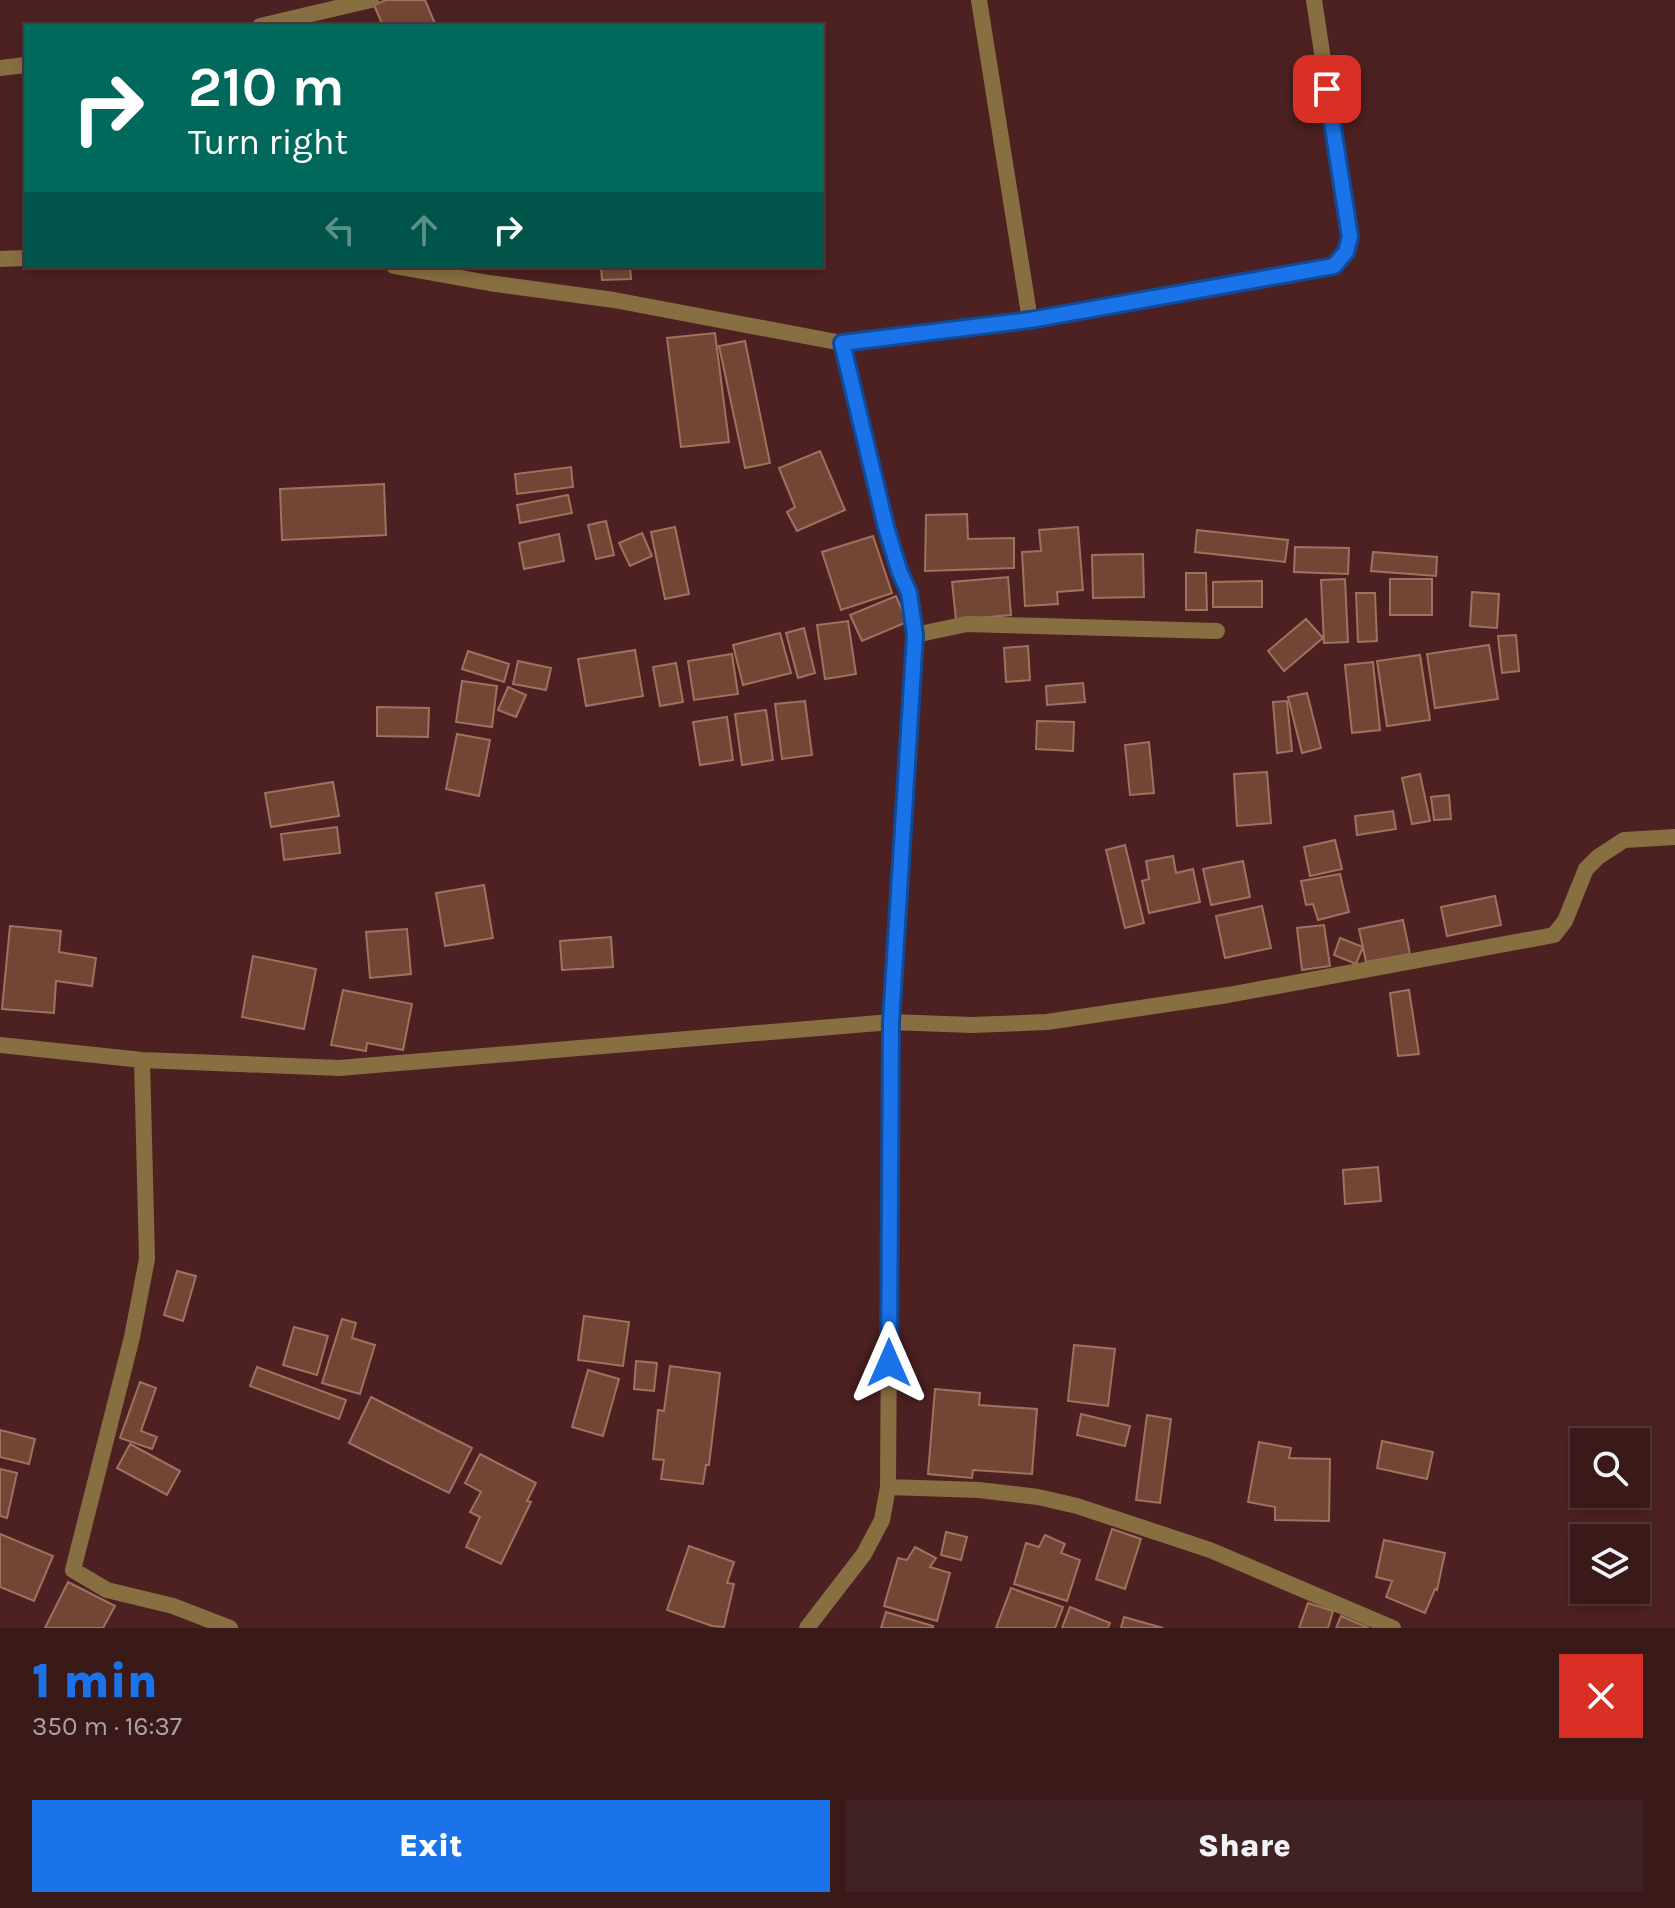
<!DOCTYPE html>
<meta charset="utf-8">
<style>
:root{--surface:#3a1919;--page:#412222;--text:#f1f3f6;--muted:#aba0a2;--line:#543838;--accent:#1a73e8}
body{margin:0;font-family:Karla,sans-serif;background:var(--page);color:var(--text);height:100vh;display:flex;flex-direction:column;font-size:30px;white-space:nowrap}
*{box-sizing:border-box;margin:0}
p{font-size:26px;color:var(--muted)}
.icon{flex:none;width:44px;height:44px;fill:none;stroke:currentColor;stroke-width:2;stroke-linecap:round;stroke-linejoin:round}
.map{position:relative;height:1628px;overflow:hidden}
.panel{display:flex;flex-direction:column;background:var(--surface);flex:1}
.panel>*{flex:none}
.guide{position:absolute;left:24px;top:24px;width:800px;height:244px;border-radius:0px;box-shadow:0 4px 12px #0003,0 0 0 2px var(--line);background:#00695c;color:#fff;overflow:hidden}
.controls{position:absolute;left:1570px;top:1428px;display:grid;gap:16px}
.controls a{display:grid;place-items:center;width:80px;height:80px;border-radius:0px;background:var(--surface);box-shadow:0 4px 12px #0003,0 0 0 2px var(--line);font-size:40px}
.pin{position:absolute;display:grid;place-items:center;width:68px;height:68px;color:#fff;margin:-34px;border-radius:16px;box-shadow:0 4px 12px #0006}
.me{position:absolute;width:88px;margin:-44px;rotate:0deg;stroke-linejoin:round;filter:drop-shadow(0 0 6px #0008)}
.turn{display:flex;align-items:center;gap:28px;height:168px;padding:0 32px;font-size:36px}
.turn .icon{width:104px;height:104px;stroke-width:2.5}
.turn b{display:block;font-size:56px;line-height:68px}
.lanes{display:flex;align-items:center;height:76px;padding:0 32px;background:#0003;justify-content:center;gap:40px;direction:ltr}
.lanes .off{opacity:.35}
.round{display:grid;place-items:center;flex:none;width:84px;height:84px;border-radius:0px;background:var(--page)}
.overview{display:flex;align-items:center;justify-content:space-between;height:136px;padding:0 32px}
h1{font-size:48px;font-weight:800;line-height:60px;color:var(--accent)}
.action{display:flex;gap:16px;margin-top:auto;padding:16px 32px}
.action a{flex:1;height:92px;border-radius:0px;background:var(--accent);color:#fff;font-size:32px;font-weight:800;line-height:92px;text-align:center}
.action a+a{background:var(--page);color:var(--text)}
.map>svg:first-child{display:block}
.building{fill:#724635;stroke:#a1715f;stroke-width:2}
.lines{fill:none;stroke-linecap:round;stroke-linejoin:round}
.minor{stroke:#886f42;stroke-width:16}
.route-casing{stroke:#114b97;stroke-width:20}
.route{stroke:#1a73e8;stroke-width:14}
</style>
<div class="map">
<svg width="1675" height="1628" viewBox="0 0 1675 1628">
<rect width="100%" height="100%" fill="#4d2121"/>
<path class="building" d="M386 0H425L436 26H383L374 5Z
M601 266H630L631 279 602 280Z
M715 333 729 442 681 447 667 338Z
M745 341 770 463 745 468 719 346Z
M820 451 845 510 797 531 787 512 795 507 779 468Z
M571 467 573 487 517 494 515 474Z
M384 484 386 535 282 540 280 489Z
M568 495 572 513 520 523 517 505Z
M967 514 968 539 1014 538V568L925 571 926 515Z
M606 521 614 555 596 559 588 525Z
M675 527 689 594 665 599 651 532Z
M1078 527 1083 590 1057 592 1058 604 1025 606 1022 552 1041 551 1039 530Z
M1197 530 1288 540 1285 562 1195 552Z
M642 533 652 556 630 566 619 543Z
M559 534 564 561 524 569 519 543Z
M873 536 892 593 841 610 822 552Z
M1295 547 1349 548 1348 574 1294 572Z
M1373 552 1437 557 1436 576 1371 571Z
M1143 554 1144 597 1093 598 1092 555Z
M1186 573H1206L1207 610H1186Z
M1008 577 1011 615 956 620 952 582Z
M1345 579 1348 642 1324 643 1321 580Z
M1390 579H1432V615H1390Z
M1262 581V607H1213V582Z
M1472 592 1499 594 1497 628 1470 626Z
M1356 593H1375L1377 641 1358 642Z
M896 596 907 622 862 641 850 615Z
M1306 619 1323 638 1284 671 1268 651Z
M848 621 856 674 825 679 817 625Z
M804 628 815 673 798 678 786 633Z
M780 633 791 673 743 685 733 645Z
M1516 635 1519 671 1502 673 1498 636Z
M1489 645 1498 699 1435 708 1427 654Z
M1028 646 1030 680 1006 682 1004 648Z
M635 650 643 696 586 706 578 659Z
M468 651 509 664 504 682 462 669Z
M732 654 738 694 694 700 688 661Z
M1420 655 1430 720 1387 726 1377 661Z
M518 661 551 668 546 690 513 684Z
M1373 662 1380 730 1352 733 1345 665Z
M676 663 683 702 660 706 653 667Z
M462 681 497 686 492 727 456 722Z
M1083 683 1085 702 1047 705 1046 686Z
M508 687 526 695 516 717 498 710Z
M1307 693 1321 748 1302 753 1288 697Z
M805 701 812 755 782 759 775 704Z
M1287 701 1292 751 1277 753 1273 702Z
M377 707 429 708 428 737 377 736Z
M766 710 773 760 742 765 735 714Z
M727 717 733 760 700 765 693 722Z
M1037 721 1074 722 1073 751 1036 749Z
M457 734 490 740 479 796 446 789Z
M1149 742 1154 793 1130 795 1125 745Z
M1267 772 1271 823 1237 826 1234 774Z
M1420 774 1430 821 1412 824 1402 778Z
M333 782 339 816 271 827 265 793Z
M1449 795 1451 819 1434 820 1431 797Z
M1393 811 1396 829 1357 835 1355 816Z
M337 827 340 853 284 860 281 834Z
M1335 840 1342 869 1310 876 1304 847Z
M1125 845 1144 923 1125 928 1106 850Z
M1173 856 1176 873 1193 869 1200 902 1149 913 1142 881 1149 879 1146 861Z
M1243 861 1250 897 1211 905 1203 869Z
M1340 874 1349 912 1318 920 1313 904 1306 905 1301 881Z
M484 885 493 938 445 946 436 893Z
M1495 896 1501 925 1447 936 1441 907Z
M1262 906 1271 948 1225 958 1216 916Z
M1403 920 1410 954 1366 962 1359 929Z
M1324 925 1330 966 1302 970 1297 928Z
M10 926 61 931 59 952 96 958 92 986 56 981 54 1013 2 1009Z
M407 929 411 974 370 978 366 932Z
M611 937 613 967 562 970 560 941Z
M1340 938 1363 947 1356 964 1334 955Z
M253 956 316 969 304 1029 242 1017Z
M343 990 412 1004 403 1050 367 1043 366 1051 331 1045Z
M1409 990 1419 1054 1398 1056 1390 993Z
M1378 1167 1381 1201 1345 1204 1343 1170Z
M177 1271 196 1276 183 1321 164 1315Z
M584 1316 629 1322 623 1366 578 1360Z
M342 1319 356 1323 352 1338 375 1345 360 1394 322 1383Z
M294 1327 328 1336 317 1375 283 1365Z
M1074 1345 1115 1349 1108 1406 1068 1401Z
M636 1361 657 1363 654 1391 634 1389Z
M670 1366 720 1373 709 1465H706L703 1484 661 1479 664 1460 653 1459 658 1410 664 1411Z
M257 1367 346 1400 339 1419 250 1386Z
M588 1370 619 1379 603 1436 572 1427Z
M140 1382 156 1388 141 1431 157 1437 152 1449 120 1438Z
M935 1389 980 1393 979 1405 1037 1409 1032 1474 973 1470 972 1478 928 1474Z
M371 1397 472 1448 449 1493 349 1443Z
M1081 1414 1130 1426 1125 1446 1077 1435Z
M1147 1415 1171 1419 1160 1503 1136 1500Z
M0 1430 35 1439 29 1464 0 1457Z
M1382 1441 1433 1452 1427 1479 1377 1468Z
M1259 1442 1291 1448 1289 1458 1330 1459 1329 1521 1275 1520V1507L1248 1502Z
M130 1444 180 1471 167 1495 117 1468Z
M480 1454 536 1483 527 1501 531 1502 501 1564 466 1547 480 1517 470 1512 481 1492 465 1483Z
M0 1469 17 1473 7 1518 0 1516Z
M1112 1529 1141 1539 1125 1589 1096 1579Z
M946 1532 967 1537 961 1560 941 1555Z
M0 1534 53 1556 34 1601 0 1587Z
M1045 1535 1065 1544 1061 1553 1080 1560 1067 1601 1014 1584 1026 1543 1039 1547Z
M1384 1540 1445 1553 1437 1590 1435 1589 1425 1613 1386 1597 1392 1581 1376 1577Z
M689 1546 734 1562 727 1583 734 1584 724 1627 712 1626 667 1610Z
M915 1547 936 1558 930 1567 950 1573 937 1621 884 1606 898 1558 907 1560Z
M68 1582 115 1606 103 1628H45Z
M1011 1588 1063 1607 1055 1628H996Z
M1308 1603 1333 1611 1328 1628H1299Z
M1070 1607 1110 1623 1108 1628H1062Z
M886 1612 933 1626V1628H881Z
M1341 1616 1369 1628H1336Z
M1124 1617 1163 1628H1121Z"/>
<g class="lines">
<path class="minor" d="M979 0 1030 320
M260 26 371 0
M0 68 26 65
M0 259 26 258
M394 266 489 283 614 300 842 343 1030 320 1334 266 1346 252 1350 237 1314 0
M915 635 967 624 1217 631
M0 1045 142 1060 339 1068 891 1022 971 1025 1047 1022 1228 995 1554 935 1565 921 1586 869 1598 857 1624 840 1675 837
M142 1060 147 1259 132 1337 73 1570 107 1590 173 1606 230 1628
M888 1487 979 1490 1038 1497 1077 1506 1210 1550 1393 1628
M807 1628 864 1554 882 1520 888 1487 891 1022 915 635 909 593 899 570 886 527 842 343"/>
</g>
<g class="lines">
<g class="route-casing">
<path id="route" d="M889 1363 891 1022 915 635 909 593 899 570 886 527 842 343 1030 320 1334 266 1346 252 1350 237 1327 89"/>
</g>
<use href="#route" class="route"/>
</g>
</svg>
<div class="controls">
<a><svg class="icon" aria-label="search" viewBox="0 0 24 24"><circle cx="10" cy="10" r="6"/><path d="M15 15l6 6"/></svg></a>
<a><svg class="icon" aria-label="layers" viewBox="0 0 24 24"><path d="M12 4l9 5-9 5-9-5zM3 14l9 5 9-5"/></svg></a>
</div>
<div class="pin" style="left:1327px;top:89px;background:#d93025"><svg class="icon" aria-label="arrive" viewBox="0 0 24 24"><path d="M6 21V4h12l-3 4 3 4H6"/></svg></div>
<svg class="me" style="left:889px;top:1363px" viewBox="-20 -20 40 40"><path d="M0-17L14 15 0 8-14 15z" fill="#1a73e8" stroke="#fff" stroke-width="4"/></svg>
<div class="guide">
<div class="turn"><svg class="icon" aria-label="right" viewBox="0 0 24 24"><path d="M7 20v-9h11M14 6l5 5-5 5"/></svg><div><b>210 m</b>Turn right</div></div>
<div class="lanes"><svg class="icon off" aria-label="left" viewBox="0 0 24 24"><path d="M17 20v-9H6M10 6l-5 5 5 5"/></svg><svg class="icon off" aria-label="ahead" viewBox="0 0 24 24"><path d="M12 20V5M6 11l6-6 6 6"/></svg><svg class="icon" aria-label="right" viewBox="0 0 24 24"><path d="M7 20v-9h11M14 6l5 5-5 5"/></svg></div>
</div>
</div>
<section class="panel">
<div class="overview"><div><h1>1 min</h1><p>350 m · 16:37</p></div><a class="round" style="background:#d93025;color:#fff"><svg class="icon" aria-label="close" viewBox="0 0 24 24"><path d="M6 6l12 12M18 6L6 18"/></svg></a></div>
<div class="action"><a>Exit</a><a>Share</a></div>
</section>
